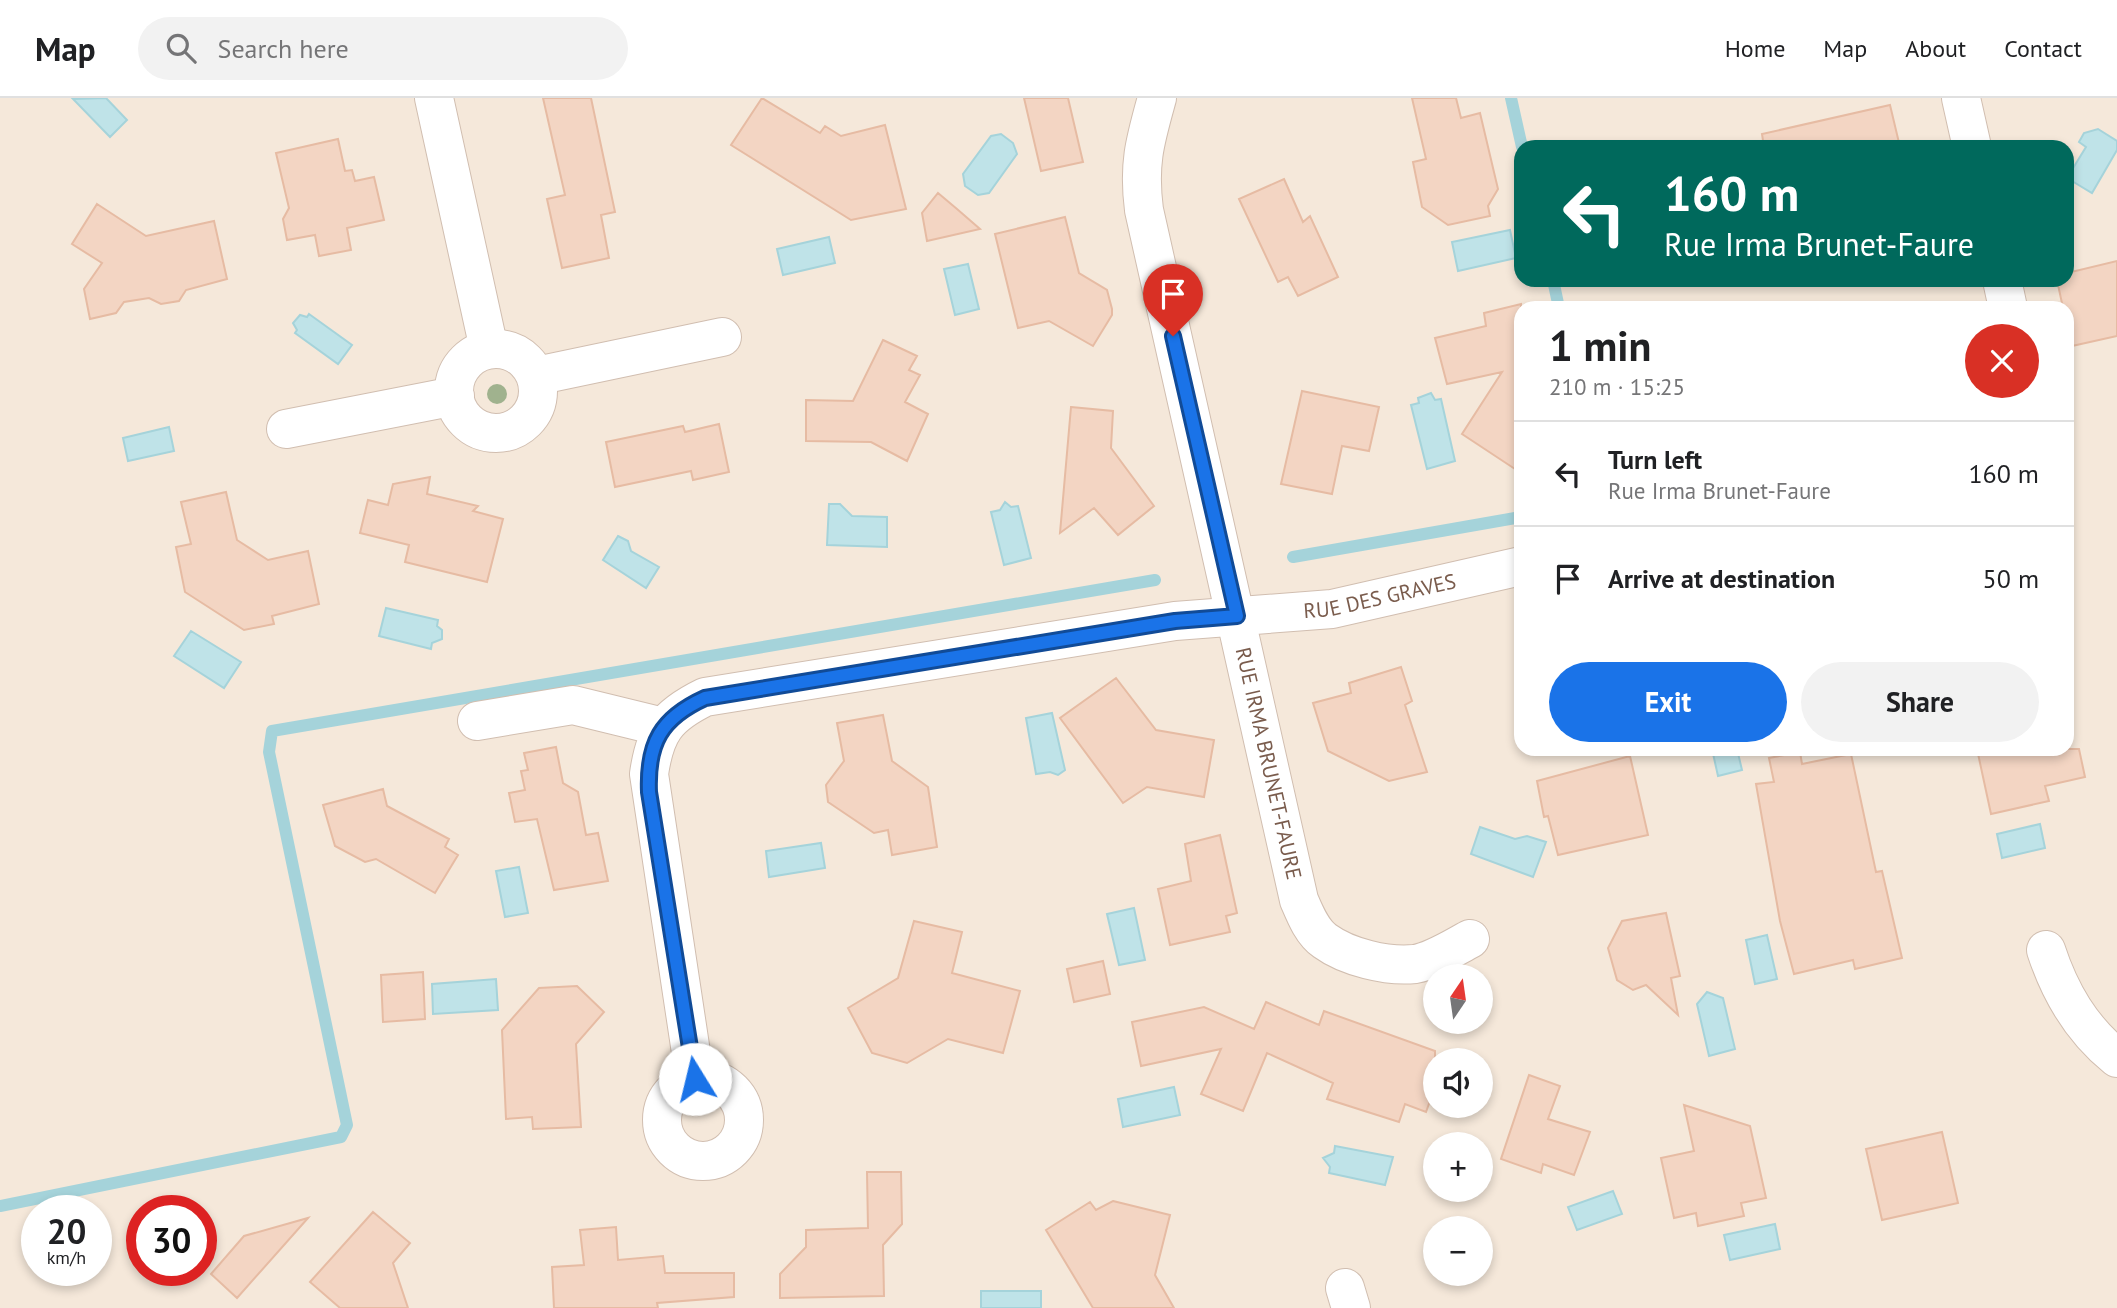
<!DOCTYPE html>
<meta charset="utf-8">
<style>
:root{--surface:#fff;--page:#f2f2f2;--text:#202124;--muted:#757577;--line:#e0e0e0;--accent:#1a73e8}
body{margin:0;font-family:"PT Sans",sans-serif;background:var(--page);color:var(--text);height:100vh;display:flex;flex-direction:column;font-size:26px;white-space:nowrap}
*{box-sizing:border-box;margin:0}
p{font-size:23px;color:var(--muted)}
.icon{flex:none;width:38px;height:38px;fill:none;stroke:currentColor;stroke-width:2;stroke-linecap:round;stroke-linejoin:round}
.map{position:relative;flex:1;overflow:hidden}
.details{position:absolute;left:1514px;top:203px;width:560px;height:455px;display:flex;flex-direction:column;background:var(--surface);border-radius:21px;box-shadow:0 4px 10px #0003}
.details>*{flex:none}
.guide{position:absolute;left:1514px;top:42px;width:560px;height:147px;border-radius:21px;box-shadow:0 4px 10px #0003;background:#00695c;color:#fff;overflow:hidden}
.needle{width:46px;rotate:13deg}
.tools{position:absolute;left:1423px;top:866px;display:grid;gap:14px}
.tools a{display:grid;place-items:center;width:70px;height:70px;border-radius:50%;background:var(--surface);box-shadow:0 4px 10px #0003;font-size:35px}
.speed{position:absolute;left:21px;top:1097px;display:flex;gap:14px;font-size:35px;font-weight:700;text-align:center}
.speed>*{display:grid;place-content:center;width:91px;height:91px;border-radius:50%;background:var(--surface);box-shadow:0 4px 10px #0003;line-height:1}
.speed small{font-size:18px;font-weight:400}
.speed .limit{border:10px solid #d22;background:#fff;color:#111}
.pin{position:absolute;display:grid;place-items:center;width:60px;height:60px;color:#fff;margin:-72px -30px;border-radius:50% 50% 50% 0;rotate:-45deg;box-shadow:0 0 7px #0007}
.pin .icon{rotate:45deg}
.me{position:absolute;width:77px;margin:-38px;rotate:351deg;stroke-linejoin:round;filter:drop-shadow(0 0 5px #0008)}
.turn{display:flex;align-items:center;gap:24px;height:147px;padding:0 35px;font-size:32px}
.turn .icon{width:91px;height:91px;stroke-width:2.5}
.turn b{display:block;font-size:49px;line-height:60px}
.round{display:grid;place-items:center;flex:none;width:74px;height:74px;border-radius:37px;background:var(--page)}
.headline{display:flex;align-items:center;justify-content:space-between;height:119px;padding:0 35px}
h1{font-size:42px;font-weight:600;line-height:52px}
.primary-button{display:flex;gap:14px;margin-top:auto;padding:14px 35px}
.primary-button a{flex:1;height:80px;border-radius:42px;background:var(--accent);color:#fff;font-size:28px;font-weight:600;line-height:80px;text-align:center}
.primary-button a+a{background:var(--page);color:var(--text)}
ul{padding:0;list-style:none}
li{display:flex;align-items:center;gap:21px;height:105px;padding:0 35px;border-top:2px solid var(--line)}
li div{flex:1}
li b{display:block;font-size:26px}
li em{font-style:normal}
header{display:flex;align-items:center;gap:42px;box-sizing:border-box;height:98px;padding:0 35px;background:var(--surface);border-bottom:2px solid var(--line)}
header strong{font-size:33px}
nav{display:flex;gap:38px;margin-inline-start:auto;font-size:24px}
.search{width:490px;height:63px;background:var(--page);display:flex;align-items:center;gap:18px;box-sizing:border-box;padding:0 24px;border-radius:38px;color:var(--muted);font-size:26px}
.map>svg:first-child{display:block}
.residential{fill:#f5e8da;fill-rule:evenodd}
.water{fill:#bfe3e8;stroke:#a5d3da;stroke-width:2}
.lines{fill:none;stroke-linecap:round;stroke-linejoin:round}
.stream{stroke:#a5d3da;stroke-width:12}
.building{fill:#f3d5c3;stroke:#e6bba3;stroke-width:2}
.minor-casing{stroke:#d1beb0;stroke-width:40}
.minor{stroke:#fff;stroke-width:38}
.tree{fill:#a0b28e}
.route-casing{stroke:#114b97;stroke-width:18}
.route{stroke:#1a73e8;stroke-width:12}
.labels{text-anchor:middle;stroke-width:7;stroke-linejoin:round;paint-order:stroke}
.street-label{font-size:21px;fill:#7a5c4d;stroke:#fffaf3}
</style>
<header>
<strong>Map</strong>
<div class="search"><svg class="icon" aria-label="search" viewBox="0 0 24 24"><circle cx="10" cy="10" r="6"/><path d="M15 15l6 6"/></svg>Search here</div>
<nav><a>Home</a><a>Map</a><a>About</a><a>Contact</a></nav>
</header>
<div class="map">
<svg width="2117" height="1210" viewBox="0 0 2117 1210">
<rect width="100%" height="100%" fill="#fdf6ec"/>
<path class="residential" d="M0 0H2117V1210H0ZM1521 49H2067V182H1521ZM1521 210H2067V651H1521ZM1435 878H1480V924H1435ZM1435 962H1480V1008H1435ZM1435 1046H1480V1092H1435ZM37 1113H96V1172H37ZM142 1113H201V1172H142ZM1435 1130H1480V1176H1435Z"/>
<path class="water" d="M106 0 127 22 110 39 73 1Z
M2098 31 2117 43V52L2092 95 2067 80 2086 49 2079 44 2084 35Z
M1001 36 1013 45 1017 56 989 95 978 97 965 88 963 76 991 38Z
M1510 132 1516 160 1458 173 1452 144Z
M829 139 835 165 783 177 777 151Z
M968 166 979 211 955 217 944 171Z
M309 216 352 247 338 266 295 235 297 232 293 225 300 217 307 219Z
M1431 295 1435 302 1441 301 1455 363 1427 371 1411 307 1419 305 1418 300Z
M169 329 174 353 128 363 123 340Z
M1005 404 1011 409 1018 408 1031 460 1004 467 991 414 1000 412Z
M829 406H840L852 418 887 419V449L827 447Z
M618 438 628 443 631 453 659 469 646 490 603 462Z
M386 510 438 522 437 528 442 532V541L432 545 431 551 379 538Z
M191 533 241 564 224 590 174 558Z
M1052 615 1065 672 1058 677 1050 674 1036 676 1026 620Z
M1712 651H1737L1742 672 1718 678Z
M2040 726 2045 750 2002 760 1997 736Z
M1480 729 1515 741 1527 738 1546 744 1533 779 1471 756Z
M821 745 825 770 769 779 766 753Z
M519 769 528 815 505 819 496 773Z
M1134 810 1145 862 1119 867 1107 816Z
M1767 837 1777 881 1755 886 1746 842Z
M496 881 498 912 433 916 432 886Z
M1707 894 1723 900 1735 951 1709 958 1697 906Z
M1174 989 1180 1017 1123 1029 1118 1001Z
M1335 1048 1393 1059 1385 1087 1329 1075 1330 1069 1323 1060 1334 1055Z
M1613 1093 1622 1116 1577 1132 1568 1109Z
M1775 1126 1780 1151 1730 1162 1724 1137Z
M981 1193H1041V1210H981Z"/>
<g class="lines">
<path class="stream" d="M1511 0 1522 49
M1553 182 1559 210
M1293 459 1521 419
M0 1108 341 1039 347 1027 269 654 272 633 1155 482"/>
</g>
<path class="building" d="M543 0H591L615 114 601 117 609 160 562 170 547 101 565 97Z
M762 0 820 35 825 28 841 38 885 27 906 111 851 122 731 47Z
M1024 0H1068L1083 64 1041 73Z
M1412 0H1456L1461 20 1480 15 1498 91 1488 108 1490 118 1448 127 1422 109 1413 64 1426 61Z
M1890 7 1900 49H1764L1762 36Z
M338 41 345 73 352 72 355 83 374 79 384 122 347 130 351 152 319 158 315 137 287 142 283 121 289 110 276 55Z
M1284 81 1303 124 1310 118 1338 179 1298 198 1288 179 1278 184 1239 101Z
M938 95 957 111 980 131 927 143 922 115Z
M97 106 146 138 214 123 227 181 186 192 179 203 161 206 149 200 124 204 116 215 90 221 84 191 102 165 72 146Z
M1065 119 1079 175 1107 192 1112 211V217L1093 248 1049 223 1018 230 995 136Z
M2117 163V238L2072 248 2067 210H2063L2057 182H2067V175Z
M1521 206V375L1462 336 1502 274 1447 286 1435 240 1486 228 1484 215Z
M883 242 917 258 909 272 920 277 905 304 928 316 907 363 871 344 806 343V302L853 303Z
M1302 293 1379 309 1369 353 1342 348 1332 396 1281 386Z
M1071 309 1113 313 1111 350 1154 408 1118 437 1094 410 1060 435Z
M719 326 729 374 693 382 691 373 615 389 606 344 683 328 685 334Z
M430 379 427 396 478 408 473 413 503 421 487 484 405 464 409 447 360 435 368 402 388 407 393 386Z
M226 394 237 442 268 462 308 453 319 506 272 518 274 526 244 532 185 494 176 449 191 446 181 404Z
M1401 569 1412 603 1405 607 1427 674 1389 683 1328 653 1313 605 1351 595 1349 585Z
M1116 580 1156 632 1214 642 1204 699 1147 689 1123 705 1060 620Z
M883 617 892 663 928 689 937 749 892 757 888 732 874 735 828 704 826 687 844 663 837 625Z
M556 649 563 685 578 694 586 737 598 735 608 783 554 792 537 721 515 724 509 695 525 692 521 673 528 672 524 655Z
M1977 651H2079L2085 679 2045 688 2049 703 1991 716Z
M1800 654 1802 666 1851 656 1876 774 1882 773 1902 860 1855 871 1853 862 1794 876 1780 823 1756 686 1774 684 1769 660Z
M1630 658 1648 737 1558 757 1548 718 1544 719 1537 683Z
M383 691 387 708 449 741 445 749 458 757 435 795 376 761 365 764 335 748 323 707Z
M1220 737 1237 815 1226 818 1230 834 1170 847 1158 791 1191 783 1185 746Z
M1666 815 1680 878 1671 880 1678 917 1646 887 1633 892 1617 882 1608 850 1622 823Z
M914 823 962 834 952 875 1020 893 1003 955 948 941 907 965 872 955 848 910 898 880Z
M1103 863 1110 896 1074 904 1067 871Z
M423 874 425 921 383 924 381 877Z
M577 888 604 914 576 946 581 1029 533 1031 532 1019 506 1021 502 932 539 890Z
M1266 904 1319 927 1324 913 1435 953V989L1426 1014 1405 1006 1399 1024 1327 1001 1333 985 1267 955 1243 1013 1201 996 1221 951 1141 968 1132 924 1204 909 1254 931Z
M1529 977 1560 988 1548 1021 1590 1034 1574 1077 1543 1066 1541 1075 1501 1061Z
M1684 1007 1750 1028 1766 1100 1741 1105 1744 1118 1698 1128 1696 1115 1674 1120 1661 1060 1694 1053Z
M1942 1034 1958 1105 1882 1122 1866 1051Z
M867 1074H901L902 1126 883 1147 884 1198 780 1200V1176L806 1149V1132L868 1130Z
M1113 1103 1170 1117 1155 1177 1174 1210H1093L1046 1132 1090 1104 1096 1112Z
M373 1114 410 1145 393 1165 408 1210H340L310 1184Z
M308 1120 237 1200 211 1176 244 1138Z
M616 1129 618 1162 663 1158 665 1175H734V1199L657 1205 658 1210H554L552 1169 584 1167 580 1132Z"/>
<g class="lines">
<g class="minor-casing">
<g id="minor">
<path d="M434 0 489 251"/>
<path id="s1" d="M1157 0C1145 43 1138 66 1144 112L1299 802C1305 816 1312 834 1325 843 1347 859 1387 869 1415 866 1433 863 1453 850 1470 841"/>
<path d="M1961 0 1972 49"/>
<path d="M2002 182 2008 210"/>
<circle cx="496" cy="293" r="42"/>
<path d="M536 278 722 239"/>
<path d="M286 331 455 298"/>
<path d="M477 623 573 607 663 629"/>
<path d="M2046 852C2060 895 2081 931 2117 960"/>
<circle cx="703" cy="1022" r="41"/>
<path id="s2" d="M695 981 649 676C655 634 666 618 705 599L1175 523 1332 511 1521 468"/>
<path d="M1345 1190 1351 1210"/>
</g>
</g>
<use href="#minor" class="minor"/>
</g>
<circle class="tree" cx="497" cy="296" r="10"/>
<g class="lines">
<g class="route-casing">
<path id="route" d="M695 981 649 694C647 645 661 620 705 600L1175 523 1237 518 1173 238"/>
</g>
<use href="#route" class="route"/>
</g>
<g class="labels">
<g class="street-label">
<text dy="7" stroke="none"><textPath href="#s2" startOffset="1092">RUE DES GRAVES</textPath></text>
<text dy="7" stroke="none"><textPath href="#s1" startOffset="681">RUE IRMA BRUNET-FAURE</textPath></text>
</g>
</g>
</svg>
<div class="tools">
<a><svg class="needle" viewBox="-14 -14 28 28"><path d="M0-13l5 13h-10z" fill="#e53935"/><path d="M0 13l5-13h-10z" fill="#757577"/></svg></a>
<a><svg class="icon" aria-label="sound" viewBox="0 0 24 24"><path d="M4 9h4l5-4v14l-5-4H4zM17 9q2 3 0 6"/></svg></a>
<a>+</a>
<a>−</a>
</div>
<div class="speed"><div>20<small>km/h</small></div><div class="limit">30</div></div>
<div class="pin" style="left:1173px;top:238px;background:#d93025"><svg class="icon" aria-label="arrive" viewBox="0 0 24 24"><path d="M6 21V4h12l-3 4 3 4H6"/></svg></div>
<svg class="me" style="left:695px;top:981px" viewBox="-20 -20 40 40"><circle r="19" fill="#fff"/><path d="M0-13L10 11 0 6-10 11z" fill="#1a73e8"/></svg>
<div class="guide">
<div class="turn"><svg class="icon" aria-label="left" viewBox="0 0 24 24"><path d="M17 20v-9H6M10 6l-5 5 5 5"/></svg><div><b>160 m</b>Rue Irma Brunet-Faure</div></div>
</div>
<section class="details">
<div class="headline"><div><h1>1 min</h1><p>210 m · 15:25</p></div><a class="round" style="background:#d93025;color:#fff"><svg class="icon" aria-label="close" viewBox="0 0 24 24"><path d="M6 6l12 12M18 6L6 18"/></svg></a></div>
<ul>
<li><svg class="icon" aria-label="left" viewBox="0 0 24 24"><path d="M17 20v-9H6M10 6l-5 5 5 5"/></svg><div><b>Turn left</b><p>Rue Irma Brunet-Faure</p></div><em>160 m</em></li>
<li><svg class="icon" aria-label="arrive" viewBox="0 0 24 24"><path d="M6 21V4h12l-3 4 3 4H6"/></svg><div><b>Arrive at destination</b></div><em>50 m</em></li>
</ul>
<div class="primary-button"><a>Exit</a><a>Share</a></div>
</section>
</div>
